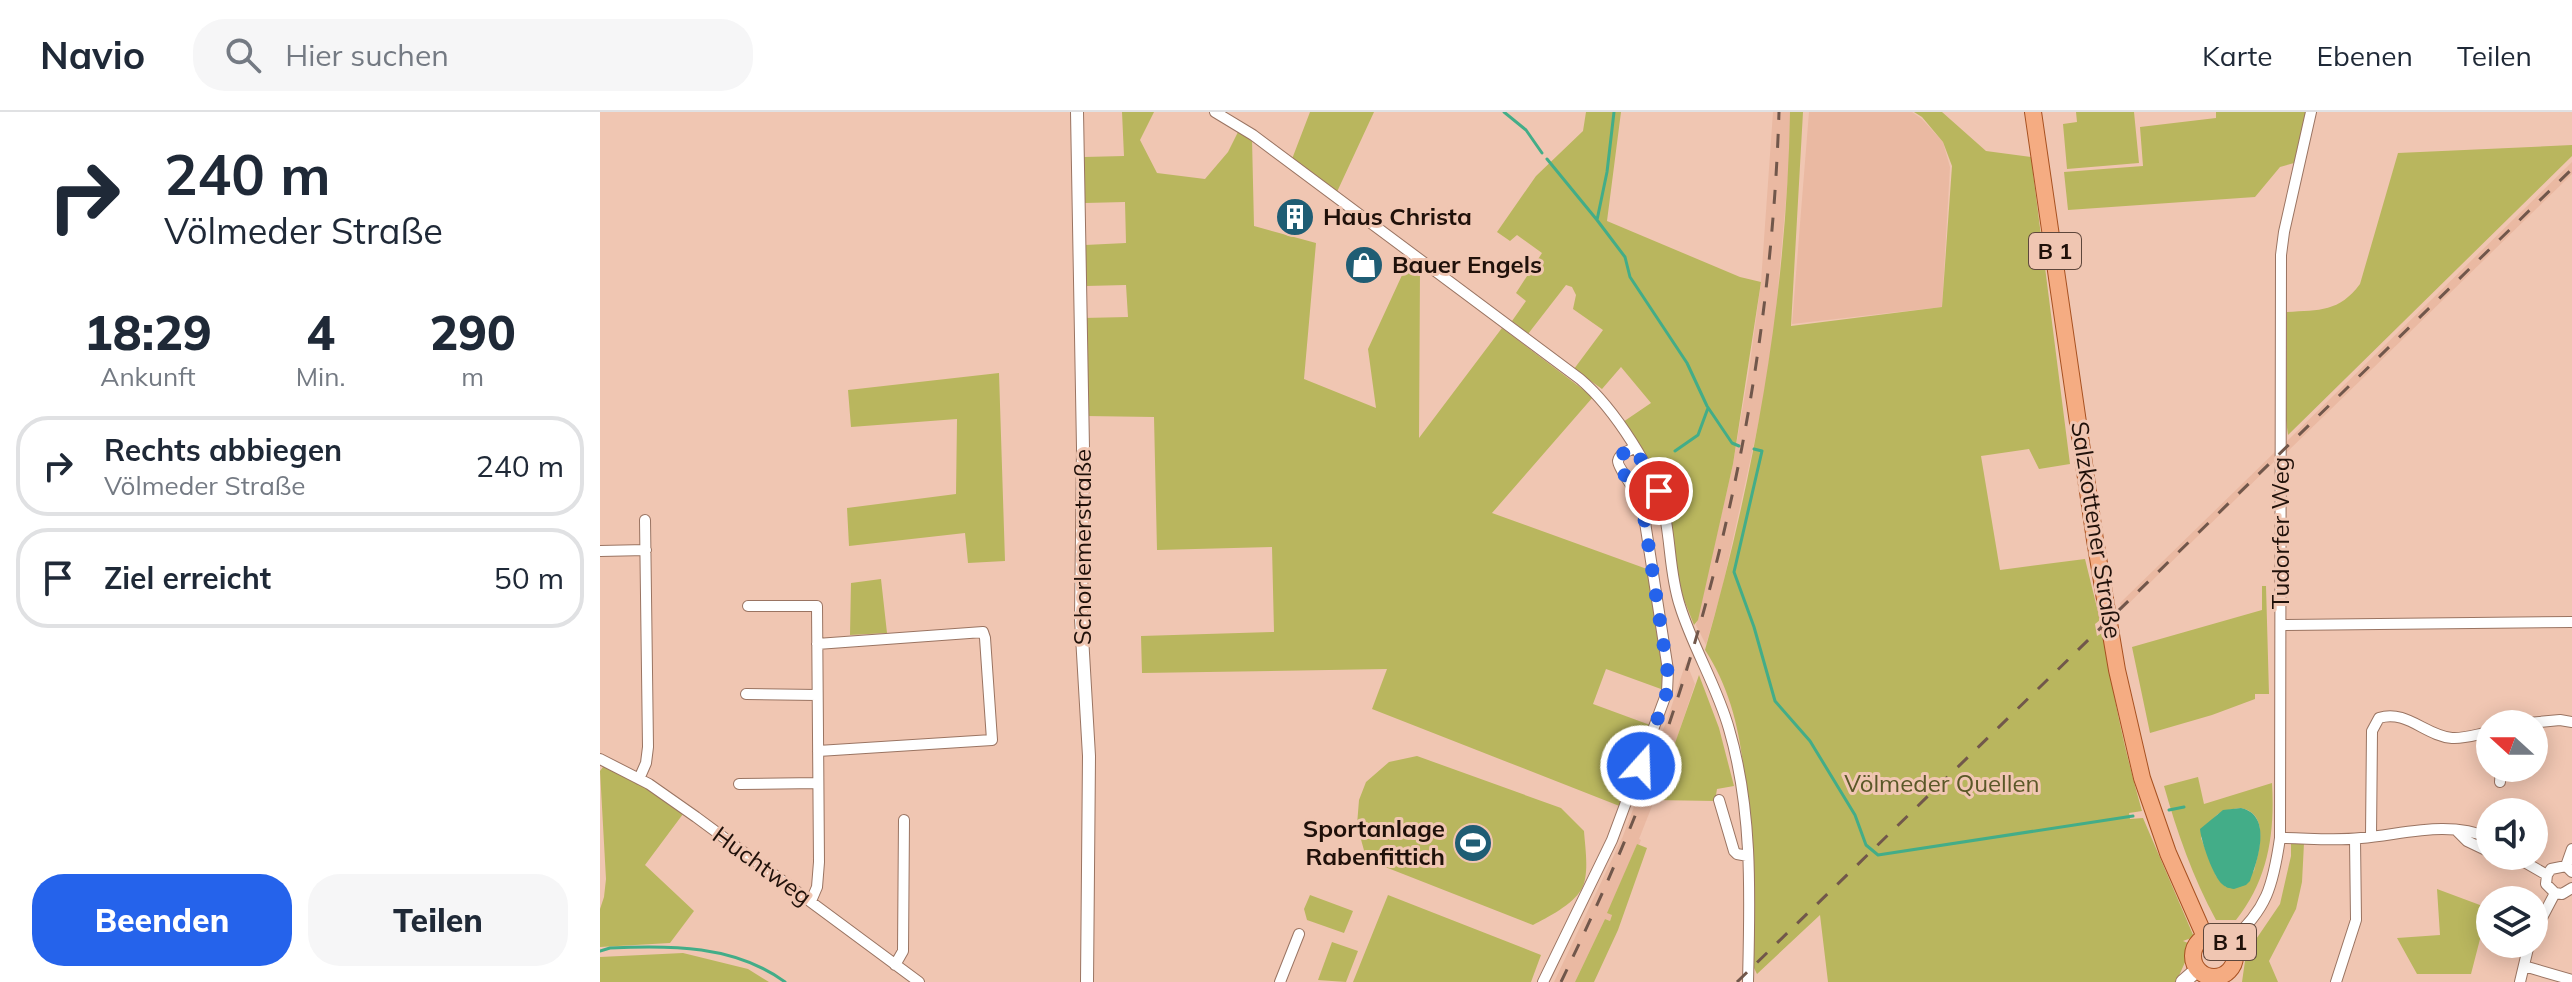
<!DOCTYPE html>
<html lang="de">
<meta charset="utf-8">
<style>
:root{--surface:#fff;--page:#f6f6f7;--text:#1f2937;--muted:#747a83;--line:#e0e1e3;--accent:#2563eb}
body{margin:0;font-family:Mulish,sans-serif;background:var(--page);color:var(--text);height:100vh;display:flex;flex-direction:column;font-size:30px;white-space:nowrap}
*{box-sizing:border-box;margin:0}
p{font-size:26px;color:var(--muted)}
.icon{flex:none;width:44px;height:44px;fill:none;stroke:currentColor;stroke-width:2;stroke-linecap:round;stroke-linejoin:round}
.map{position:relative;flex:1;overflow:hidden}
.details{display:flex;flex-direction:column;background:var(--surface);width:600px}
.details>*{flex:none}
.top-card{background:#fff;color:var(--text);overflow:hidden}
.needle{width:52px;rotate:291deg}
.controls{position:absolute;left:1876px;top:598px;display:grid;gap:16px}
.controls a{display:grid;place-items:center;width:72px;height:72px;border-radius:50%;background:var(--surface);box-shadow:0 4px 20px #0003;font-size:40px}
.pin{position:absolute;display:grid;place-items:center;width:68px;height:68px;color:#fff;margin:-34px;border:4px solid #fff;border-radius:50%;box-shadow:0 2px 8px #0007}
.me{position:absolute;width:88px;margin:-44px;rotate:20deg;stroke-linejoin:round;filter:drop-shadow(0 0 6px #0008)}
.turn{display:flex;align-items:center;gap:28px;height:168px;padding:0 32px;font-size:36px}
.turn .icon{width:104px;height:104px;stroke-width:2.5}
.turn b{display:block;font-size:56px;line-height:68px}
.eta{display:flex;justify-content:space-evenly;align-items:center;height:136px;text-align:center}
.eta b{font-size:48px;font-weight:800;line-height:56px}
.primary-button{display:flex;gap:16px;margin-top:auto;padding:16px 32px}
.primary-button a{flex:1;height:92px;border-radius:32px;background:var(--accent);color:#fff;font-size:32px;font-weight:800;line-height:92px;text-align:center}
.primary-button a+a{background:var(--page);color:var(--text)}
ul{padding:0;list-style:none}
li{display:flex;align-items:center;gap:24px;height:100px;margin:0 16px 12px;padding:0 16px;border:4px solid var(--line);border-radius:32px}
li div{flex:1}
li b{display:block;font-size:30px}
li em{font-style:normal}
header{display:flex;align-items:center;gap:48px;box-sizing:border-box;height:112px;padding:0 40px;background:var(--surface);border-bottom:2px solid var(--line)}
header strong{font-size:38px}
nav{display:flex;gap:44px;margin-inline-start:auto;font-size:28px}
.search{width:560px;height:72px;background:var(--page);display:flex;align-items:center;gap:20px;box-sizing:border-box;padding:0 28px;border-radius:32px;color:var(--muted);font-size:30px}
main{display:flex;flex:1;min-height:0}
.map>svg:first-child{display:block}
.built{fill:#eab9a2}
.green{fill:#b9b65e;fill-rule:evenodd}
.water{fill:#43ad88}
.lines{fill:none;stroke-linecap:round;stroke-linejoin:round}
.stream{stroke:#43ad88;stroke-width:3}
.minor-casing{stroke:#9a7462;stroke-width:12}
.tertiary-casing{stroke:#9a7462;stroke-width:14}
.secondary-casing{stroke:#9a7462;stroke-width:16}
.primary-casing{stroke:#a75121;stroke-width:18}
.minor{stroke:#fff;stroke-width:10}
.tertiary{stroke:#fff;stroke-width:12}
.secondary{stroke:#fff;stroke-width:14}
.primary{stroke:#f5ac82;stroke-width:16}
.rail{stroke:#71574b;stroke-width:3;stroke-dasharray:14 14;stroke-linecap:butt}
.route{stroke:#2563eb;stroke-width:14;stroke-dasharray:0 25.2}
.labels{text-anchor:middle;stroke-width:6;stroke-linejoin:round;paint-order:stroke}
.shield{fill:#f0c6b2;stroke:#5e473c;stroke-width:2}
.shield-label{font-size:22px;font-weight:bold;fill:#20110a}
.poi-label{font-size:24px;font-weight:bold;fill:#20110a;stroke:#f0c6b2;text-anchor:start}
.street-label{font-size:24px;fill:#20110a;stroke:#f0c6b2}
.park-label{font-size:24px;fill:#5a5828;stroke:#f0c6b2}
</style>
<header>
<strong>Navio</strong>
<div class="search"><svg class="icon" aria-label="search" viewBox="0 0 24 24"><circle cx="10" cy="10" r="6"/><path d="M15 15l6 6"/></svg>Hier suchen</div>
<nav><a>Karte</a><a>Ebenen</a><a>Teilen</a></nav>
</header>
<main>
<section class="details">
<div class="top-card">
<div class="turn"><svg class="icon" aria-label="right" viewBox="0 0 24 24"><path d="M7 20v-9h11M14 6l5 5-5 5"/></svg><div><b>240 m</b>Völmeder Straße</div></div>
</div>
<div class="eta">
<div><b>18:29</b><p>Ankunft</p></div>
<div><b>4</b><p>Min.</p></div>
<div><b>290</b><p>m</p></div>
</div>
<ul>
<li><svg class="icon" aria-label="right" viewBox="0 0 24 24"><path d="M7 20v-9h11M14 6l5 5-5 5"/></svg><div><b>Rechts abbiegen</b><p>Völmeder Straße</p></div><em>240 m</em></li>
<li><svg class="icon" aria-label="arrive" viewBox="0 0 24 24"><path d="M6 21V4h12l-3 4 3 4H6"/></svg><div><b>Ziel erreicht</b></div><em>50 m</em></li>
</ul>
<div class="primary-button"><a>Beenden</a><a>Teilen</a></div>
</section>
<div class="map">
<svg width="1972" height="870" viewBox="0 0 1972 870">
<rect width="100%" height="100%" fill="#f0c6b2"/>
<path class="built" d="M1173 0H1190L1189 54 1175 210 1162 295 1122 477 1106 533 1096 513 1133 352 1149 258 1161 170Z
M1209 0H1312L1322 7 1343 30 1350 55 1342 195 1192 212Z
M1972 50V62L1683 344V333Z
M1678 337V346L1522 498 1520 491Z
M1086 550 1095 572 1069 650 1071 652 1069 656H1067L1039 727 1041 728 1039 733 1037 732 1008 800 1012 803 1010 809 1005 807 975 870H954L1023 724 1069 602Z"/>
<path class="green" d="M522 0H554L540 28 557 61 605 67 628 40 639 18 652 27 654 114 716 131 704 267 776 296 768 237 809 148 820 156 819 326 902 216 993 285 892 401 1047 457 1064 569 1061 577 1006 557 993 592 1050 613 1022 695 772 597 787 557 542 561 541 524 674 520 672 435 557 438 554 305 486 304 483 206 528 205 526 173 486 174 485 133 526 131 525 90 485 91 484 45 524 44Z
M710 0H774L736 82 692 47Z
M986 0H1021L1007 109 1140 165 1161 170 1133 352 1098 508 1094 513 1083 485 1076 454 1068 387 1058 366 1023 310 1051 291 1021 255 1002 277 974 257 1003 218 973 197 976 183 972 175 966 173 928 222 912 209 926 189 916 181 942 141 917 123 910 129 897 120 936 64 983 19Z
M1190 0H1203L1191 214 1342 195 1352 54 1343 30 1322 5 1314 0H1342L1386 39 1431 45 1470 352 1439 357 1429 337 1381 344 1400 458 1485 447 1500 508 1495 512 1497 524 1504 520C1512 581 1525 640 1542 699L1529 701 1530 707 1543 706 1594 825 1583 829 1593 833 1576 870H1228L1220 803 1157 862 1153 854C1152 815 1150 777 1149 738 1146 669 1144 597 1105 538 1155 363 1187 182 1190 0Z
M1476 0H1534L1539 51 1467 57 1463 12 1477 10Z
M1616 0H1706L1694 51 1680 55 1655 85 1468 98 1464 60 1543 54 1540 15 1616 6Z
M1972 33V44L1688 323 1686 308 1687 200C1720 198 1739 200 1760 172L1798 41Z
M399 261 405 449 368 451 365 421 249 434 247 396 356 382 357 307 251 315 248 278Z
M281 467 287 521 250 523 251 471Z
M1662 474H1666L1669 582H1655V587L1612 603 1550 621 1532 535 1662 498Z
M1099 563 1119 616 1134 674 1117 677 1115 689 1054 688 1067 655 1071 652 1068 651Z
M817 644 961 696 984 719C985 735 990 764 981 778 973 792 947 806 933 813L775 751 765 742 757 713 759 688 766 670 789 650Z
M3 655H7L43 673 83 702 45 753 94 799 70 831 0 835V797L4 785 6 767 0 659Z
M1598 665 1604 692 1672 671C1675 722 1668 768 1636 808H1616C1593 766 1577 720 1564 674ZM1641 696C1670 702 1659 738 1654 759L1626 775 1616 764 1601 726C1614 704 1614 699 1641 696Z
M1691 731H1704L1702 770 1696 797 1669 849 1678 870H1642L1646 842 1680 792 1691 744Z
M1037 732 1047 736 1018 818 994 870H975L1005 807 1010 809 1012 803 1007 801Z
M1837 777 1888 796 1871 862H1817L1797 826 1840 823Z
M710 783 753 799 744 821 707 808 704 797Z
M788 783 941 843 931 870H753Z
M732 830 758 839 746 870 718 868Z
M83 841 148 857 169 870H0V845Z"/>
<path class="water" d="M1641 696C1673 703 1658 748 1650 769L1646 773 1634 777C1629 776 1626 776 1622 772 1613 764 1601 729 1600 717L1623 698Z"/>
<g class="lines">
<path class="stream" d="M904 0 926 18 942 41
M1014 0 1007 60 997 108 1025 145 1030 165 1087 251 1107 294 1132 331 1139 334
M947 47 997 108
M1154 337 1162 339 1134 460 1154 515 1175 589 1210 629 1255 703 1266 733 1278 743 1533 704
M1075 339 1098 323 1108 296
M1569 698 1584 695
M0 839 10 836C70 833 135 833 185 870"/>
<g class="minor-casing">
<path id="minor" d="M615 0 653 23 980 267C1013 295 1057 361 1065 404 1071 434 1070 464 1080 494 1093 536 1117 574 1129 617 1153 699 1150 785 1148 870
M0 439 46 438
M148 494H217L219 750 217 775 211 789
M1681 513 1972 510
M217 532 383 520 385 526 392 628 218 639
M146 582 217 583
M1917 612 1960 608 1972 610
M0 647 49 672 96 705 319 870
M39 667 46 651 48 635 45 408
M1900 670 1901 656
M139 672 218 671
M1119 688 1134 739 1137 742 1148 744
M1856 718 1867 729 1890 740
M1771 725 1772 619 1779 606C1806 597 1826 624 1852 626 1864 627 1878 622 1890 620
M1680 726C1707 726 1735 729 1761 726 1805 722 1848 708 1890 726
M1914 744 1947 763
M1966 754 1972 737
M1955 781 1946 772 1947 763 1951 757 1966 754 1972 760
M1955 781 1962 782 1972 776
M1934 821 1955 781
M1630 830C1667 797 1673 774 1680 726L1681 143 1684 120 1711 0
M295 853 303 839 304 708
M1924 854 1972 868
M680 870 699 822
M943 870 1012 728 1067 580 1068 558 1042 391C1038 382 1017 354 1018 349 1019 342 1028 339 1034 336
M1736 870 1756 808 1755 727
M1920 870 1929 832"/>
</g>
<g class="tertiary-casing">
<path id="tertiary" d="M477 0 483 336 481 507 489 644 487 870"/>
</g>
<g class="secondary-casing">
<path id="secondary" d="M1583 870 1598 857"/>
</g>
<g class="primary-casing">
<path id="primary" d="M1433 0 1495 428 1517 558 1542 666 1568 741 1605 825
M1593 844a21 21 0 1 1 42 0a21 21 0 1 1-42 0Z"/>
</g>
<use href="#minor" class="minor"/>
<use href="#tertiary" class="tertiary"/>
<use href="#secondary" class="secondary"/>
<use href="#primary" class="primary"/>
<path class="rail" d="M961 870C997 795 1031 719 1059 641 1132 436 1172 218 1179 0
M1137 870 1972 57"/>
</g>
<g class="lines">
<path class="route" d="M1041 654 1067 580 1069 569 1042 391C1038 382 1017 354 1018 349 1019 342 1028 339 1034 336L1059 379"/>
</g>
<defs>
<g id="building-disc" transform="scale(2)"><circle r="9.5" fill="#1f5d74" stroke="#f0c6b2"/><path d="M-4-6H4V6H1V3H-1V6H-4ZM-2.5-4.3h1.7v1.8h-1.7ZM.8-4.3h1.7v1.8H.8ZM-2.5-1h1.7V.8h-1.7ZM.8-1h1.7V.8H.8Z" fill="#fff"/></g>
<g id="shop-disc" transform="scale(2)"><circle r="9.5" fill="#1f5d74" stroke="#f0c6b2"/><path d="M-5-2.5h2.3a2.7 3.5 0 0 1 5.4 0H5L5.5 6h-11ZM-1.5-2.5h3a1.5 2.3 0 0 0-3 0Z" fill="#fff"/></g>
<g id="stadium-disc" transform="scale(2)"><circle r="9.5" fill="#1f5d74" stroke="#f0c6b2"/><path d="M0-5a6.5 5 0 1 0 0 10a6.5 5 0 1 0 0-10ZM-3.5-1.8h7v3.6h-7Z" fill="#fff"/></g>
</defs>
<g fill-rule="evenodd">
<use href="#building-disc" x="695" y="105"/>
<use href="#shop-disc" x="764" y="153"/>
<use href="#stadium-disc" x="873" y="731"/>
</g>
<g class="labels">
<g class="shield">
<rect x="1429" y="121" width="52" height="36" rx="6"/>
<rect x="1604" y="812" width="52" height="36" rx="6"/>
</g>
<g class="shield-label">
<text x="1455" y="147">B 1</text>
<text x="1630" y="838">B 1</text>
</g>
<g class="poi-label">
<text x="723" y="113">Haus Christa</text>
<text x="792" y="161">Bauer Engels</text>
<text x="845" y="725" text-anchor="end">Sportanlage<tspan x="845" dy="28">Rabenfittich</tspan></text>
</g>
<g class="street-label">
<text transform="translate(1496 418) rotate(81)" y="8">Salzkottener Straße</text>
<text transform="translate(1681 421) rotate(-90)" y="8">Tudorfer Weg</text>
<text transform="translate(483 435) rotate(-90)" y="8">Schorlemerstraße</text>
<text transform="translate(162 754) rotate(36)" y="8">Huchtweg</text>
</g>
<g class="park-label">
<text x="1342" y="680">Völmeder Quellen</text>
</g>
</g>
</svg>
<div class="controls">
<a><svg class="needle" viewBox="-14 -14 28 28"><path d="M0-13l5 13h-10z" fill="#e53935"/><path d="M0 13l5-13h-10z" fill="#747a83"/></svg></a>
<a><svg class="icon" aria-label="sound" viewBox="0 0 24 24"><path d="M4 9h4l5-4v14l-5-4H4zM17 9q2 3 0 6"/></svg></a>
<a><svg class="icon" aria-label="layers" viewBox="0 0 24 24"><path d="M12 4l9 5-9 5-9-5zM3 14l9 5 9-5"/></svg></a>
</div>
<div class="pin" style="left:1059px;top:379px;background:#d93025"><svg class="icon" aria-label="arrive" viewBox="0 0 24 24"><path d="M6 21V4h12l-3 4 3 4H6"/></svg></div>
<svg class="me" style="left:1041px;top:654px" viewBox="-20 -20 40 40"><circle r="17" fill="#2563eb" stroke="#fff" stroke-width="3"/><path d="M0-11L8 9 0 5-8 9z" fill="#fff"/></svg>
</div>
</main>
